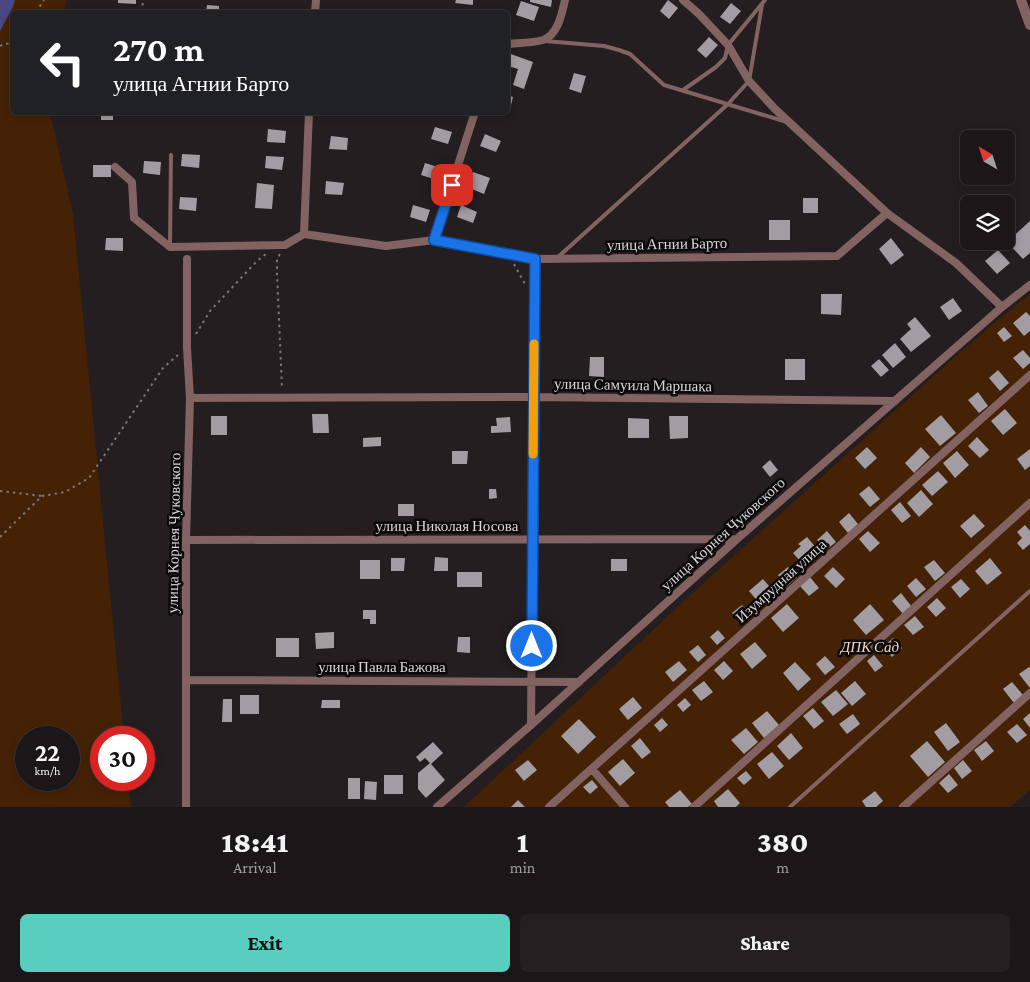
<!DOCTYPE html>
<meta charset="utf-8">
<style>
:root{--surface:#1b1618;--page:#241f21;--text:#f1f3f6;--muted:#a09fa2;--line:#393537;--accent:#58cebf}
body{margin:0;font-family:"Crimson Pro",serif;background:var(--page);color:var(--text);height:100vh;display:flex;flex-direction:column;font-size:19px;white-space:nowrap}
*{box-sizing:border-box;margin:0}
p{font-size:16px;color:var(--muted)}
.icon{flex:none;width:28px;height:28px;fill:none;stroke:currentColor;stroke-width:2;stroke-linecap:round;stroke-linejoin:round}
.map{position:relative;height:807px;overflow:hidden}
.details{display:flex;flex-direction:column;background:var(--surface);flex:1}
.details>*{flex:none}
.hud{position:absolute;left:10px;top:10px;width:500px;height:105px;border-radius:8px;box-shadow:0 2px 8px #0003,0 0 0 1px var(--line);background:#202124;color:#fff;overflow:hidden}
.needle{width:32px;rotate:321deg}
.buttons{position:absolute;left:960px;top:130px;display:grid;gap:10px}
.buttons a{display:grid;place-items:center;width:55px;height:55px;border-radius:8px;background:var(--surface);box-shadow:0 2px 8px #0003,0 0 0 1px var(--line);font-size:25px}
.speed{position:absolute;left:15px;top:726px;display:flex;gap:10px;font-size:25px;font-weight:700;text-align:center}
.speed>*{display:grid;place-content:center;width:65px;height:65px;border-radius:50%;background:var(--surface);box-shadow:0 2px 8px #0003,0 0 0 1px var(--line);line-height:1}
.speed small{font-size:12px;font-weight:400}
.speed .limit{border:8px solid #d22;background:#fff;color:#111}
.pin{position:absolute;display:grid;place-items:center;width:42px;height:42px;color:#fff;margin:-21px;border-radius:10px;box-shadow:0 2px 8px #0006}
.me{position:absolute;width:55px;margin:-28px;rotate:0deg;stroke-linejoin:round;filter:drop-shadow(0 0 4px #0008)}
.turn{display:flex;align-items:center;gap:18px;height:105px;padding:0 20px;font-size:22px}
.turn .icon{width:65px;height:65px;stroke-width:2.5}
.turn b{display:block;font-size:35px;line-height:42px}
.eta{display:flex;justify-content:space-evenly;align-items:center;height:85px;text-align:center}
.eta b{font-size:30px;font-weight:800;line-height:35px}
.button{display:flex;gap:10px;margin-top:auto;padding:10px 20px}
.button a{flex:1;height:58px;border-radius:8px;background:var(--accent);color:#111;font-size:20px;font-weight:800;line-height:58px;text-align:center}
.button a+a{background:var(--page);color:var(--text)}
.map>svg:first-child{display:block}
.green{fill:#452206;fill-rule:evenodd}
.water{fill:#4a4882}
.building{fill:#a19da3}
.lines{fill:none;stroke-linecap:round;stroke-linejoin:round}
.path{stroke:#7a7577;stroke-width:2;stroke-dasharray:2.5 4;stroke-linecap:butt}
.service{stroke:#836361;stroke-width:4}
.minor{stroke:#836361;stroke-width:8}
.tertiary{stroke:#836361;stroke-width:10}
.route-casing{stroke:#114b97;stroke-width:12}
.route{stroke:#1a73e8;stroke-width:9}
.slow{stroke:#f59e0b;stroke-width:9}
.labels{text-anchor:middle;stroke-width:5;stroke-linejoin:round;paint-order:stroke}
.street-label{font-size:15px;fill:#dbd7d9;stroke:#0b090a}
.park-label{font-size:15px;font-style:italic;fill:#f9d6bf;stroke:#0b090a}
</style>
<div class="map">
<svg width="1030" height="807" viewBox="0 0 1030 807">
<rect width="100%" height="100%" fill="#241e20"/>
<path class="green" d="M15 0H67L63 12H12V112L50 113 73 214 124 737 101 738V780H128L131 807H0V31L13 7ZM26 738H69V780H26Z
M1030 294V790L1010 807H464L686 599 938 372 993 324Z"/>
<path class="water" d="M0 0H15L13 7 0 31Z"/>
<path class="building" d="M118 0H136V4L118 3Z
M456 0H473V5L455 3Z
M530 0H552L551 7 530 2Z
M668 0 678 8 669 19 660 11Z
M521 1 539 7 534 21 516 15Z
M731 3 741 11 730 24 720 17Z
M207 5 219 6V12H206Z
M709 37 718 45 706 58 697 50Z
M508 53 533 62 524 89 513 85 518 69 508 66Z
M574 73 586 76 581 93 569 89Z
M508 95 513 97 510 109 508 108Z
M101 112H113V120H101Z
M435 127 452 132 448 144 431 139Z
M268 129 286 131 285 143 267 142Z
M485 134 501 141 496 152 480 146Z
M331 136 348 138 347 150 329 149Z
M182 154 200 155 199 168 181 166Z
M266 156 284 157 282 170 265 168Z
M144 161 161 162 160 175 143 173Z
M425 163 441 168 437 180 421 175Z
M93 165H111V177H93Z
M473 172 490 178 484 194 467 187Z
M326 181 344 183 342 195 325 194Z
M257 183 274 185 272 209 255 208Z
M180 197 197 198 196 211 179 209Z
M803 198H818V213H803Z
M413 205 430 210 426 222 410 217Z
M461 205 477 212 473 223 457 217Z
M769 220H790V240H769Z
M1030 221V253L1023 259 1007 242Z
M106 238H123V251L105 250Z
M891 238 904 255 891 265 879 249Z
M998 250 1010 263 997 274 985 261Z
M821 294H842L841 315 821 314Z
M953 298 962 311 949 320 940 307Z
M1026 312 1030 316V331L1024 336 1013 323Z
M915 317 931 336 911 352 900 339 911 329 907 324Z
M1004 327 1012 336 1004 342 997 333Z
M895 343 906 357 893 368 882 355Z
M1023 350 1030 358V363L1023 369 1013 358Z
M590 357H604V377L589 376Z
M785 359H805V380H785Z
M879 359 889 370 881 377 871 366Z
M998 370 1009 383 1000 391 989 378Z
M978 392 988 406 979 413 968 400Z
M1005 409 1017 423 1003 435 991 421Z
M312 414H328L329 433H313Z
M941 415 956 433 940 446 925 429Z
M211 416H227V435H211Z
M669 416H688V438L670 439Z
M510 417 511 432 491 433V426H497L496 418Z
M628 418 649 419V438H628Z
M381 437V446L363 447V438Z
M977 437 989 450 980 458 968 446Z
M867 447 877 458 865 469 855 458Z
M921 447 930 457 914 473 905 463Z
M1030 449V466L1025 470 1017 459Z
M452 451H468L467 464H452Z
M957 451 969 465 955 478 943 463Z
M770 460 778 470 770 477 762 467Z
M938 471 948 482 932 496 922 485Z
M869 486 880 499 870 507 859 494Z
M489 489H496L497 498 489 499Z
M921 490 933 504 919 517 907 503Z
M900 502 911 516 902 523 891 510Z
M398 504H414V516H398Z
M849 513 858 524 848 533 839 522Z
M974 514 985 526 971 538 960 526Z
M1025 525 1030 531V544L1023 550 1017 543 1022 538 1017 532Z
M827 531 836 542 826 550 817 540Z
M868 531 880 543 870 552 859 539Z
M807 537 818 550 802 563 793 553 801 546 798 544Z
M435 557 448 558V571H434Z
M391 558H405L404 571H391Z
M990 558 1002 573 987 585 975 571Z
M611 559H627V571H611Z
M360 560H380V579H360Z
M934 560 945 573 935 581 924 567Z
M788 567 797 577 787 586 778 575Z
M833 567 845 579 836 588 824 576Z
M457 572H482V587H457Z
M810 577 819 588 809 596 800 586Z
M916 578 926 589 916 597 907 586Z
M763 579 774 592 760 604 749 591Z
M961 579 970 589 960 598 951 587Z
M901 593 912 607 903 614 892 601Z
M937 598 946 608 936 617 927 607Z
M787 604 799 618 783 632 771 618Z
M870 604 884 620 866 635 853 620Z
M742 605 751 615 741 624 732 613Z
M363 610H376V624H370V619H363Z
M915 616 924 627 913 635 904 625Z
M718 630 725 638 717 645 710 637Z
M334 632V648L316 649 315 633Z
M458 637H470V653L457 652Z
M276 638H299V657H276Z
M893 638 902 648 892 657 883 647Z
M755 642 767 656 752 669 740 654Z
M698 645 706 655 698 662 689 652Z
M874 655 883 666 875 672 867 661Z
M825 656 835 667 825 675 816 664Z
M679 661 687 670 673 682 665 672Z
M724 661 733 671 723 680 714 670Z
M795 662 811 679 798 691 783 673Z
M1029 667 1030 668V688L1019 674Z
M704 681 713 692 701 701 692 690Z
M855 681 866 694 852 706 841 693Z
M1012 682 1023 695 1014 703 1003 689Z
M836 690 848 704 833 716 821 702Z
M240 695H259V714H240Z
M633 697 642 708 628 720 619 709Z
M685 698 691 705 683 712 677 705Z
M223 699H232V722H222Z
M322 700H340V708H321Z
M813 708 824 721 814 729 803 716Z
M767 711 779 725 764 738 752 723Z
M1030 713V728L1023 719Z
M853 714 860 724 847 734 839 724Z
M662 718 668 725 660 732 654 725Z
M579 719 596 737 578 754 561 736Z
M946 723 960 742 948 751 934 732Z
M1017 724 1027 735 1017 743 1007 732Z
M746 728 758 742 744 754 731 740Z
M791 733 803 748 789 760 777 746Z
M640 738 651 752 642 759 631 746Z
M927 741 945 762 928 777 910 756Z
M986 741 994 751 982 761 974 750Z
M433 742 443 753 431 764 445 780 426 798 418 789V773L430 763 425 758 420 762 416 757Z
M772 752 784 766 769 779 757 764Z
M623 759 635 773 620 786 608 772Z
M528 760 537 770 524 781 515 770Z
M963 760 972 771 962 779 954 768Z
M746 771 752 778 744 785 737 778Z
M949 774 958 785 948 793 939 783Z
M384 775H403V794H384Z
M348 778H360V799H348Z
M592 780 598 787 590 794 583 787Z
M365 781 377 782 376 800 364 799Z
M728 789 740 803 736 807H718L714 801Z
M680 790 692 804 688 807H669L665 802Z
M875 791 883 801 876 807H866L862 801Z
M518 800 525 807H511Z"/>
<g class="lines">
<path class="path" d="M36 12 44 0
M142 12 143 0
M0 46 4 44 12 43
M280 254 277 259V273L282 388
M514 264 526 286
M196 334 210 311 257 261 266 254
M0 491 42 496
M0 537 42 496 65 492 89 478 163 368 178 355"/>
<path class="service" d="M545 41 604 46 619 50 630 54 664 85 787 122
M683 90 716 67 725 58 728 45 765 0
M170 245 171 155
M558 257 728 104 749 81 762 5
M790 807 1030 591"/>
<path class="minor" d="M683 0 699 14 728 45 749 81 775 109 887 213 956 263 1002 307
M315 12 316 0
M508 44C518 43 533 43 543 40 558 35 562 13 565 0
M115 167 132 182 134 218 170 247 285 245 304 234
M304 234 386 246 434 240 535 259 837 256 887 213
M304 234 309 112
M434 240 475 112
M190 398 534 397 895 401
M186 540 737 539
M186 680 579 682
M531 725 535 259
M592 769 625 807
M186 807V540L190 398 187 348V259
M437 807 531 725 737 539 1002 307 1030 285
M549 807 1030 375
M694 807 1030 503
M903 807 1030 693"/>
<path class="tertiary" d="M1021 0 1030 25"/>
</g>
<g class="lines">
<g class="route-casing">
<path id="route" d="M452 185 434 240 535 259 532 646"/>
</g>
<use href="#route" class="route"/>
<path class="slow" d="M533 454 534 344"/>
</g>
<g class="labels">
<g class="street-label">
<text transform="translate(667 244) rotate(-1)" y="5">улица Агнии Барто</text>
<text transform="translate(633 385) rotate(1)" y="5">улица Самуила Маршака</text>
<text x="447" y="531">улица Николая Носова</text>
<text transform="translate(174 533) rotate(-89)" y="5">улица Корнея Чуковского</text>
<text transform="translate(723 534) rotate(-42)" y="5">улица Корнея Чуковского</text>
<text transform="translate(781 581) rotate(-42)" y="5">Изумрудная улица</text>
<text x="382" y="672">улица Павла Бажова</text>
</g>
<g class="park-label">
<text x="870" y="652">ДПК Сад</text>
</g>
</g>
</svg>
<div class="buttons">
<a><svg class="needle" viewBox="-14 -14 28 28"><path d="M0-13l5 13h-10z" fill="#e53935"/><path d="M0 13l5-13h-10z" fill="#a09fa2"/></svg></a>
<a><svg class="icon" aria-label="layers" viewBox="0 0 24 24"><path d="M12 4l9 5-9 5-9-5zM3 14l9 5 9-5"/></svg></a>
</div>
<div class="speed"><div>22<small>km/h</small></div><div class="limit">30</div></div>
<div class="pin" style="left:452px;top:185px;background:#d93025"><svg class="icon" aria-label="arrive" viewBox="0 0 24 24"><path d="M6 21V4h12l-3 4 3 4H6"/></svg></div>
<svg class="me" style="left:532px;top:646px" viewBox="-20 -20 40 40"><circle r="17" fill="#1a73e8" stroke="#fff" stroke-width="3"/><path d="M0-11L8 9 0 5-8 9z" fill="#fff"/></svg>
<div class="hud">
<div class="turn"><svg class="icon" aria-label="left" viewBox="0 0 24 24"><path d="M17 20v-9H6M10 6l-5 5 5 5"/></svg><div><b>270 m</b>улица Агнии Барто</div></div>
</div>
</div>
<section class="details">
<div class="eta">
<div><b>18:41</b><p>Arrival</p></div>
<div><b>1</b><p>min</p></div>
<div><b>380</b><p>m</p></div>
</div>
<div class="button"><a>Exit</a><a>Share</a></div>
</section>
